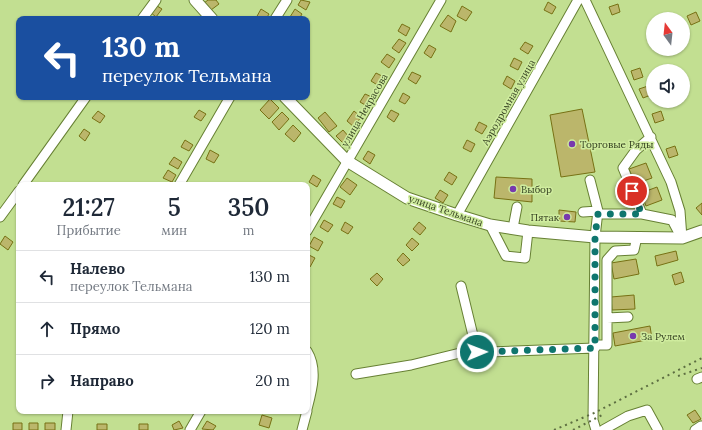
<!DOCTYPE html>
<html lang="ru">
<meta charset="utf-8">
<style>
:root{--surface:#fff;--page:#f2f2f3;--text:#1f2937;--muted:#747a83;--line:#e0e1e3}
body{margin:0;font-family:Lora,serif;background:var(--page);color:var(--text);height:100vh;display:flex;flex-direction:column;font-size:15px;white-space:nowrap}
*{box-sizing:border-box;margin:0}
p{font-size:13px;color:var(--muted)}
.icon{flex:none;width:22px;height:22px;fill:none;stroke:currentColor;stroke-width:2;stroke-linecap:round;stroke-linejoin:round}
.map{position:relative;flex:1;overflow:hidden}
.side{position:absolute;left:16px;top:182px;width:294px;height:232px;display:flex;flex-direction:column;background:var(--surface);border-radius:8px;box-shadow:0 1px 3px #0004}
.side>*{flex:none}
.banner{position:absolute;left:16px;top:16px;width:294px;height:84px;border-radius:8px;box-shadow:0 1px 3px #0004;background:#1a4fa0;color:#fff;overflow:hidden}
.needle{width:26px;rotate:345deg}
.tools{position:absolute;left:646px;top:12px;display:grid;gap:8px}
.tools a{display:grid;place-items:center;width:44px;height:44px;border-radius:50%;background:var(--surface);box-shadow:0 1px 3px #0004;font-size:20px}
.pin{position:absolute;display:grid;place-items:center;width:34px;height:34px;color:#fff;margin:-17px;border:2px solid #fff;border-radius:50%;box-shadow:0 1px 4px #0007}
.me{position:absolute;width:44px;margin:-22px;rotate:89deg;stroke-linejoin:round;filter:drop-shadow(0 0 3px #0008)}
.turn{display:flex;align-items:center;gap:14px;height:84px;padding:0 20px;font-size:18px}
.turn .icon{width:52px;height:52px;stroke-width:2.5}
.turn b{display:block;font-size:28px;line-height:34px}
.eta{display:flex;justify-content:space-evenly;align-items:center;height:68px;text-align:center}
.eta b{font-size:24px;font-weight:600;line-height:28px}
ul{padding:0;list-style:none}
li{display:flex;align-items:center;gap:12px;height:52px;padding:0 20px;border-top:1px solid var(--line)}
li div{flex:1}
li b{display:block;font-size:15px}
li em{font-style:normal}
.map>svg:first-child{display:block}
.building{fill:#bbb66b;stroke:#777114}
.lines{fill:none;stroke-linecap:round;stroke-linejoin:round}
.minor-casing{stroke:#678034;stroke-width:11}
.major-casing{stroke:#678034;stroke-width:13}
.minor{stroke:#fff;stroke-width:9}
.major{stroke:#fff;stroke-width:11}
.rail{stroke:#5d6e41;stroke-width:2;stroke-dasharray:2 4;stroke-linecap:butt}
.route{stroke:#0f766e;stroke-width:7;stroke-dasharray:0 12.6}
.poi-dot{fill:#7839ae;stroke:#cfec9e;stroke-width:1.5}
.labels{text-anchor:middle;stroke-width:3;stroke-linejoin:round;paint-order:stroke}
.street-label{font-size:10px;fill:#364222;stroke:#cfec9e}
.poi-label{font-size:10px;fill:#364222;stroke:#cfec9e;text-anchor:start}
</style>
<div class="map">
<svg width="702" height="430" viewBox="0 0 702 430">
<rect width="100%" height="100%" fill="#c2df91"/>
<path class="building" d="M208 0H216L219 4 211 10 204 3Z
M301 0 310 2 306 10 298 5Z
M548 2 556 7 552 14 544 10Z
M154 4 162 9 156 17 149 11Z
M618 4 620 12 612 15 609 7Z
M462 6 472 12 466 21 457 16Z
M261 9 269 14 266 19 256 18Z
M295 9 302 14 299 19 290 17Z
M696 12 700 21 691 25 687 16Z
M448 15 456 21 451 32 440 26Z
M402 24 410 28 406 36 398 31Z
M399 39 406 43 399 53 392 48Z
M525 42 533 46 528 54 520 49Z
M429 45 436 49 431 58 424 53Z
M387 54 395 59 389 68 381 62Z
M514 58 522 62 518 70 510 66Z
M640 68 643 77 634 80 631 71Z
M412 72 421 76 416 84 408 79Z
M376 73 384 77 379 86 371 81Z
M507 76 515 81 511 89 503 84Z
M648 86 651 95 643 98 639 89Z
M403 93 410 97 405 104 399 101Z
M365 94 372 97 367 106 360 102Z
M270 99 279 108 269 119 260 110Z
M582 109 595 172 561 177 550 115Z
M199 110 206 114 201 121 194 117Z
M391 110 399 114 394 122 387 117Z
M98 111 105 116 100 123 92 118Z
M354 111 361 117 354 127 347 121Z
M661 111 664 120 655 123 652 114Z
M282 112 289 119 279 130 272 122Z
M325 112 337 126 329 132 318 118Z
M479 122 487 126 482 134 475 130Z
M293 125 301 133 294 142 285 134Z
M84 129 90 133 85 141 79 136Z
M343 130 349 137 343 143 336 136Z
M185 140 193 145 189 151 181 147Z
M467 140 475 144 471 152 463 148Z
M675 146 678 155 669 158 666 149Z
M210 150 219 155 214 163 206 159Z
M368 151 375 155 370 164 363 159Z
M174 157 182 162 178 169 169 164Z
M646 163 652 178 635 184 629 169Z
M168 170 176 175 172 182 163 178Z
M449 172 457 177 452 185 444 180Z
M313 175 321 180 317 187 309 182Z
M496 177 532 179V202L494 198Z
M347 178 357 185 350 195 340 187Z
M657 187 662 200 646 206 641 193Z
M440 190 448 195 443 203 435 198Z
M337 197 345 201 341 208 333 204Z
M702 203V215L696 208Z
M559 210 576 212 575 222 559 221Z
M324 220 333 225 328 232 320 227Z
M345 222 353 227 348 234 341 230Z
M419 222 426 228 420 235 413 229Z
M5 236 13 242 8 250 0 244Z
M314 237 323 242 318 251 309 246Z
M412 238 419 244 412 251 406 245Z
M676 251 678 260 657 266 655 256Z
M403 253 410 260 403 266 397 260Z
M307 254 315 258 310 267 307 265Z
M636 259 639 274 614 279 611 263Z
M681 272 684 282 675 285 672 275Z
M377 273 383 279 377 286 370 279Z
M634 295 635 309 612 310 611 297Z
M650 326 652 339 615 346 613 333Z
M695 410 701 419 693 423 687 415Z
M262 415 272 418 269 428 259 425Z
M179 421 183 428 174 430 172 425Z
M207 421 216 426 213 430 202 429Z
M13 423H22V430H13Z
M29 423H38V430H29Z
M45 423H55V430H45Z
M97 424H107V430H97Z
M139 424H148V430H139Z"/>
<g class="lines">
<g class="minor-casing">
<path id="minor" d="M585 0 671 182 680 211 682 238
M142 19 156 0
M275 19 287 0
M590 180 598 211 595 237 593 420 596 430
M23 185 86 97
M179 185 230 97
M583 212 598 211
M598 214H642L672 220 680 235
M642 214 623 168 636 150 651 137
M457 215 578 0
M0 217 19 191
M490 225 506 256 525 258 528 231
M513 228 517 207
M307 231 441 0
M461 286 477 352
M607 318 628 317
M595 345H607V260L615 251 634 250 637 237
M307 351C318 369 312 390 307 409
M356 374 411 365 460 353 595 348
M697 379 702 377
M66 430 68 411
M190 430 201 411
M302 430 307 411
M603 430 628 416 647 410 658 430
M695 430 701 426"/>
</g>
<g class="major-casing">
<path id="major" d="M195 0 212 19
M285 97 347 161 407 198 457 215 490 225 528 231 595 237 682 238 702 231"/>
</g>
<use href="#minor" class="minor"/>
<use href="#major" class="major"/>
<path class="rail" d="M678 376 702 368
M554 430 594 413 702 358
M573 430 604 414"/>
</g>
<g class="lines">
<path class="route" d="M477 352 595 348V236L598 214H642L632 191"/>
</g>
<g class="poi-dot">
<circle cx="572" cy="144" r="4"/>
<circle cx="513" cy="189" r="4"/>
<circle cx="567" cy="217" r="4"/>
<circle cx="633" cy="336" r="4"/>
</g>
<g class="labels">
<g class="street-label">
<text transform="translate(508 102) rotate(-60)" y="4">Аэродромная улица</text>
<text transform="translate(364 110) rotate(-60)" y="4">улица Некрасова</text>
<text transform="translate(446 210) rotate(19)" y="4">улица Тельмана</text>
</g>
<g class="poi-label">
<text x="580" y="148">Торговые Ряды</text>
<text x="521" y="193">Выбор</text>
<text x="559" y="221" text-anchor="end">Пятак</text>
<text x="641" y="340">За Рулем</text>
</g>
</g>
</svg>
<div class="tools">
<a><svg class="needle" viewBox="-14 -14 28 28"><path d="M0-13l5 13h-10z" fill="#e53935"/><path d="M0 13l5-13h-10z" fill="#747a83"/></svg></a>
<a><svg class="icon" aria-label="sound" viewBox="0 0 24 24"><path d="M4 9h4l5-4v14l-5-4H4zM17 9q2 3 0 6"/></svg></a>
</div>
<div class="pin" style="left:632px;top:191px;background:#d93025"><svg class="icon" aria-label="arrive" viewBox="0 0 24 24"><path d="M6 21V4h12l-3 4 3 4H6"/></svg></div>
<svg class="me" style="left:477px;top:352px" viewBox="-20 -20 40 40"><circle r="17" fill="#0f766e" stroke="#fff" stroke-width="3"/><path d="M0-11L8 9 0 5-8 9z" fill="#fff"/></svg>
<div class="banner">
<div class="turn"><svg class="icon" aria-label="left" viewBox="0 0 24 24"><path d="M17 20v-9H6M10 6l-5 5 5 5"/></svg><div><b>130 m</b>переулок Тельмана</div></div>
</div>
<section class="side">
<div class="eta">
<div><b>21:27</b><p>Прибытие</p></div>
<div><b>5</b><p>мин</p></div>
<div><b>350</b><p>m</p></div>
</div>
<ul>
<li><svg class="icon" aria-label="left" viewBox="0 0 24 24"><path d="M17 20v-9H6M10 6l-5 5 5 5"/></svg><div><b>Налево</b><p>переулок Тельмана</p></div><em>130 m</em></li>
<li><svg class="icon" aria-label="ahead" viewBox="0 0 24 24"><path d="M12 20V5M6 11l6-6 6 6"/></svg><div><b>Прямо</b></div><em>120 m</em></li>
<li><svg class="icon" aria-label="right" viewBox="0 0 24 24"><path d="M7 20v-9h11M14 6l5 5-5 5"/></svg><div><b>Направо</b></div><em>20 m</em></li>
</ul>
</section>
</div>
